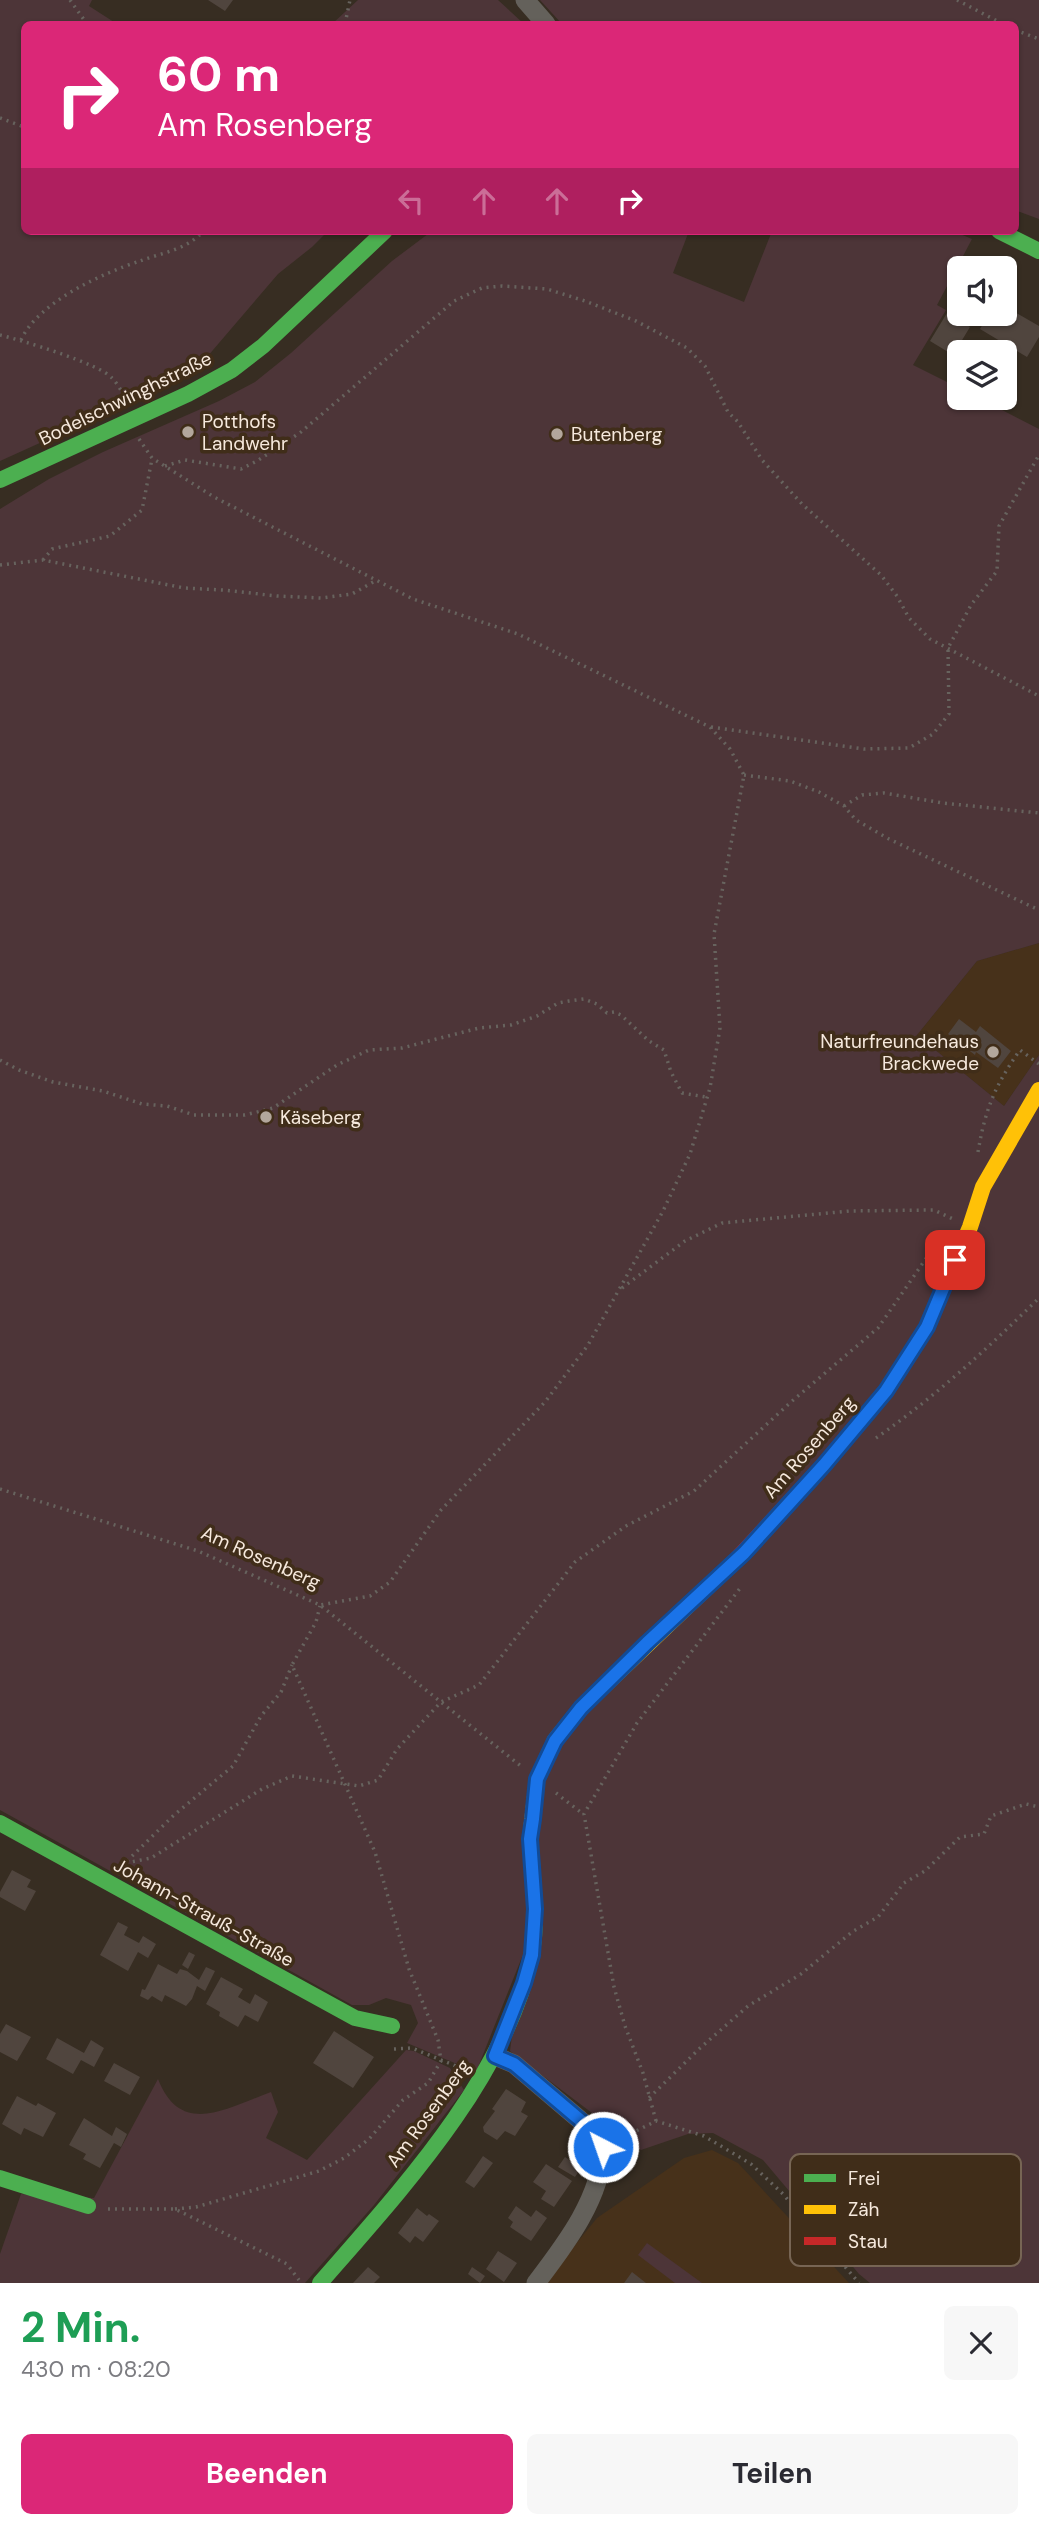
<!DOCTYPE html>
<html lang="de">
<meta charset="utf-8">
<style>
:root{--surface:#fff;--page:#f7f7f7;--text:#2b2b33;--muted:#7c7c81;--accent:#db2777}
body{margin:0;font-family:"DM Sans",sans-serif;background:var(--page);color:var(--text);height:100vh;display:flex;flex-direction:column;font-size:26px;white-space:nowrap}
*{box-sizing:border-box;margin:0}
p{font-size:23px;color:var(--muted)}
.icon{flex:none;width:38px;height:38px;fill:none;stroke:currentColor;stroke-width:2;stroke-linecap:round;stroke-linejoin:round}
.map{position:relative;height:2283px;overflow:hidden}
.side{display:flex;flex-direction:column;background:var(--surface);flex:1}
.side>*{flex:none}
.guide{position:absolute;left:21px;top:21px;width:998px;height:214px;border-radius:10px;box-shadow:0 2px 5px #0004;background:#db2777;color:#fff;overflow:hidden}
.tools{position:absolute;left:947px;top:256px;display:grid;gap:14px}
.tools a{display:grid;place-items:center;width:70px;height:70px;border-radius:10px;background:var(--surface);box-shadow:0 2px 5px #0004;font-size:35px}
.pin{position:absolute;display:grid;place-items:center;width:60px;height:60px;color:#fff;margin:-30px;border-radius:14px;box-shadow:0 4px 10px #0006}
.me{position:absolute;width:77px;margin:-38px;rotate:319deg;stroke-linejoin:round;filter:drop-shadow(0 0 5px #0008)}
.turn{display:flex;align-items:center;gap:24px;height:147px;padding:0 21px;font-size:32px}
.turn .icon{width:91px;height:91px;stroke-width:2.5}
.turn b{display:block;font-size:49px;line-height:60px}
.lanes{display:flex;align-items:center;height:66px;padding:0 21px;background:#0003;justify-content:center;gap:35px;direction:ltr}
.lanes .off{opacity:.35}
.round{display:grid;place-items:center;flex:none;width:74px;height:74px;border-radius:10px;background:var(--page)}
.summary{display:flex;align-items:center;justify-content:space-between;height:119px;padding:0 21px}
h1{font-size:42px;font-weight:700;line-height:52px;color:#1e9e55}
.cta{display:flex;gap:14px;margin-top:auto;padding:14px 21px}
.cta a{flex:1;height:80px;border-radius:10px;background:var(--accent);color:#fff;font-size:28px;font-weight:700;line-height:80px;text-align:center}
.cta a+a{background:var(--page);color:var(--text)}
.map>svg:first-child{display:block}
.built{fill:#47311a}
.green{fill:#4d3538}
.building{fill:#50453e}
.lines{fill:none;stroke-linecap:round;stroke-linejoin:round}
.path{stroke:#67635e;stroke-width:3.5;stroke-dasharray:2 5;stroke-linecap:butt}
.street{stroke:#64615b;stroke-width:19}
.fast{stroke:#4caf50;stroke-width:16}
.slow{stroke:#ffc107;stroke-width:16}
.jam{stroke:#c62828;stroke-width:16}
.route-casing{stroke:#114b97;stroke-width:18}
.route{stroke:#1a73e8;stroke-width:12}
.poi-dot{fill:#b3a79c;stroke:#402d19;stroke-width:2.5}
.labels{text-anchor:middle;stroke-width:7;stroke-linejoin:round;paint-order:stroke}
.street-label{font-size:19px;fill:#f6e9dd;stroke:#402d19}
.poi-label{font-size:19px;fill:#f6e9dd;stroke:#402d19;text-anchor:start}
.key{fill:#402d19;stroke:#776554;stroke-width:2}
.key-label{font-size:19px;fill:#f6e9dd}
</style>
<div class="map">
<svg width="1039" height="2283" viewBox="0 0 1039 2283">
<rect width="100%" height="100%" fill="#372d22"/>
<path class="built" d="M1039 943V1055L1004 1106 917 1035 977 961Z
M712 2150 738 2163 849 2283H544L597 2218 684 2158Z"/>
<path class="green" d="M0 0H92L89 6 117 24H24V231H328L312 247 278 274 201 364 106 413 0 461Z
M358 0H498L524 24H332Z
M540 0H1039V219L1015 210V24H562Z
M432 231H689L673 273 744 302 772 231H953L972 239 937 305 946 310 913 365 959 388V397H977L1039 429V943L977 961 917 1035 1004 1106 1039 1055V2283H870L859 2274 763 2160 713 2133 688 2134 641 2150 510 2051 522 1957 476 2072 407 2043 418 2023 411 2005 386 1998 369 2005H352L0 1810V509L49 479 103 452 219 401 255 382 291 353 392 261Z
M406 2050 414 2051 450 2068 464 2090 374 2205 305 2283H0V2254L21 2194 94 2198 158 2079C181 2138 227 2108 271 2092L278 2112 266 2138 307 2160Z
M647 2243 702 2283H675L638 2255Z"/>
<path class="building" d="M208 0H233L225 11Z
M959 268V287L951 283Z
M1004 306 1039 326V337L1027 357 980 329 989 313H1004Z
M947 313 970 327 953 355 930 341Z
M959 1019 976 1032 980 1026 1011 1051 998 1068 976 1052 975 1055 948 1034Z
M12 1870 31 1880 27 1887 36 1891 25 1911 0 1897V1892Z
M118 1922 128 1927 124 1935 139 1943 143 1936 156 1944 148 1958 138 1952 128 1971 100 1955Z
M189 1952 195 1955 188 1969 182 1965Z
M158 1964 177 1974 180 1969 187 1971 199 1980 206 1967 215 1971 205 1991 197 1986 192 1999 186 2006 165 1995 162 2002 152 1996 148 2000 140 1996 142 1989 145 1990Z
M221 1977 243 1989 238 1997 250 2004 255 1994 268 2002 258 2022 245 2015 238 2027 219 2016 220 2012 206 2004Z
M6 2024 31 2037 17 2061 0 2052V2034Z
M334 2031 374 2057 353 2088 313 2063Z
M57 2038 84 2053 91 2040 104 2048 94 2067 81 2060 73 2074 46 2059Z
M114 2063 140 2077 130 2095 104 2081Z
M506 2089 526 2102 521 2112 528 2116 515 2136 505 2131 497 2140 484 2132 483 2127 495 2111 492 2109Z
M17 2096 36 2106 38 2103 56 2113 43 2137 24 2128 21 2135 2 2124Z
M84 2118 112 2136 116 2127 127 2134 121 2147 114 2143 100 2168 83 2159 86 2154 69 2145Z
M483 2156 493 2163 474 2188 465 2182Z
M565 2157 581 2168 575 2177 558 2167Z
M546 2164 572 2181 554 2207 541 2199 546 2191 533 2182Z
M516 2206 531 2217 536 2210 547 2218 531 2241 510 2227 513 2222 508 2218Z
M417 2208 427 2216 429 2214 439 2221 423 2242 415 2236 410 2243 398 2233Z
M498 2251 517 2263 504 2282 486 2269Z
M368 2267 380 2277 374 2283H353Z
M472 2267 485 2276 480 2283 468 2274Z
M632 2272 646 2283H624Z"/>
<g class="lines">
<path class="path" d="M70 0 87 24
M957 0 1003 24
M345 24 350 0
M1015 30 1039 39
M0 118 24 127
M0 335C21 340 100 364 112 378 118 384 123 394 127 401
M21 340C38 302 103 273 140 261 161 253 189 249 203 231
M139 439 152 458 214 497 413 599 518 634 710 727 730 749 744 775 714 934 720 1028 710 1088 690 1154 663 1211 588 1345 545 1402 441 1510 390 1582 370 1596 320 1605
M165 466 185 460 241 469 257 461 301 432 454 301 482 288 502 286 547 289 585 301 636 321 687 348 705 366 728 412 738 422 762 460 802 504 881 575 897 596 909 618 930 639 1039 696
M43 560 52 549 110 536 142 510 152 459
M0 565 43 560 184 588 223 590 277 596 321 598 352 594 375 581
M711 727 864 749 909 748 933 734 949 714 948 648 971 605 997 571 999 526 1039 455
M744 775 790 781 819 792 844 806 856 820 889 839 1039 910
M844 806 862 795 884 793 943 803 1039 813
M0 1060 19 1070 53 1082 103 1091 142 1104 167 1106 194 1115H245L273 1108 337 1065 369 1050 402 1048 479 1028 511 1025 537 1016 558 1003 569 1001 584 999 597 1004 607 1013 614 1012 621 1015 649 1041 664 1050 671 1072 682 1093 706 1097
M978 1152C985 1110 995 1085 1020 1050L1039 1064
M622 1288 685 1241 722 1223 850 1211 934 1210 953 1219
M876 1438C935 1397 988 1348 1039 1298
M0 1489 198 1551 320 1605 522 1767
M556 1793 583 1814
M127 1861 174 1815 233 1766 261 1716 281 1692 292 1665
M126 1863 151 1858 262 1789 292 1776 359 1786 378 1780 397 1749 441 1702 479 1685 575 1562 626 1526 694 1491 791 1402 878 1328 934 1247 939 1245
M394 2049 412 2048 463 2069
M649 2098 699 2049 748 2006 801 1974 852 1932 878 1917 904 1883 925 1871 960 1837 984 1834 991 1816 1026 1804 1039 1807
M656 2121 643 2073 625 2026 614 1987 584 1814 637 1723 741 1587
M618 2140 656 2121 704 2136 751 2164 783 2194 859 2283
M108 2209H175L287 2264 299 2280
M175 2209 196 2207 319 2171 344 2158 369 2139 403 2100 428 2083 441 2061 438 2040 409 1969 375 1852 292 1665 316 1622 320 1606"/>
<path class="street" d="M525 0 546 24
M495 2056 514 2064 593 2131 603 2147C602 2197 565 2245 536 2283"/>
<path class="fast" d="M999 231 1039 251
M0 480 188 394 232 370 263 346 385 231
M0 1823 355 2018 392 2026
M0 2178 88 2206
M320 2283C400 2191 505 2079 531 1957 538 1926 534 1893 532 1862"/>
<path class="slow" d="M956 1260 970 1227 983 1187 1039 1090
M532 1862 530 1839 537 1779 555 1740 581 1708 735 1561"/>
<path class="jam" d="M735 1561 824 1465 886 1391 927 1327 956 1260"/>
</g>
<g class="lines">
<g class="route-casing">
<path id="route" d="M603 2147 593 2131 514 2064 495 2056 524 1983 532 1955 535 1909 530 1839 533 1819 537 1779 555 1741 581 1708 647 1643 744 1553 824 1465 886 1391 927 1327 955 1260"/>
</g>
<use href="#route" class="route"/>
</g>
<g class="poi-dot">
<circle cx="188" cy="432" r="7"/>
<circle cx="557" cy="434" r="7"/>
<circle cx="993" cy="1052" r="7"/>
<circle cx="266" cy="1117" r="7"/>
</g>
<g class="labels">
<g class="street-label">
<text transform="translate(125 398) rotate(-26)" y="7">Bodelschwinghstraße</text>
<text transform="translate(809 1447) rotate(-49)" y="7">Am Rosenberg</text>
<text transform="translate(261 1557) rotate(24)" y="7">Am Rosenberg</text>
<text transform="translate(204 1912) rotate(29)" y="7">Johann-Strauß-Straße</text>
<text transform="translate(428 2113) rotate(-54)" y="7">Am Rosenberg</text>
</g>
<g class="poi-label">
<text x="202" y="428">Potthofs<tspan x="202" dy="22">Landwehr</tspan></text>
<text x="571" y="441">Butenberg</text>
<text x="979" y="1048" text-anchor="end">Naturfreundehaus<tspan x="979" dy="22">Brackwede</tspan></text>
<text x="280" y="1124">Käseberg</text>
</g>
</g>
<rect x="790" y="2154" width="231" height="112" rx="10" class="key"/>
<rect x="804" y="2174" width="32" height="8" fill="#4caf50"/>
<rect x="804" y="2205" width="32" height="9" fill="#ffc107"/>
<rect x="804" y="2237" width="32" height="8" fill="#c62828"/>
<g class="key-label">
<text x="848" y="2185">Frei</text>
<text x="848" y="2216">Zäh</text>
<text x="848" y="2248">Stau</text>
</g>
</svg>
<div class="tools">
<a><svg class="icon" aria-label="sound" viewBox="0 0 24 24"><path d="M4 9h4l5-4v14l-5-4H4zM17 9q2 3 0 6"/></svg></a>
<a><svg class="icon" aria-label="layers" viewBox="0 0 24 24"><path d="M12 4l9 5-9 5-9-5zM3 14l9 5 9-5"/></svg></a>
</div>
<div class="pin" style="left:955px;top:1260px;background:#d93025"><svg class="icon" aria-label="arrive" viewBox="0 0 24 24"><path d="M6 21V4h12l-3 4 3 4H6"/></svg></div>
<svg class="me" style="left:603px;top:2147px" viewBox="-20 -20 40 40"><circle r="17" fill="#1a73e8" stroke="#fff" stroke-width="3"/><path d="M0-11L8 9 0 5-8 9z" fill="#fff"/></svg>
<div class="guide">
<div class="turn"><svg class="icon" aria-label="right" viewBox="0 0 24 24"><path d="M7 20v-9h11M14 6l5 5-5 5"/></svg><div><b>60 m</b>Am Rosenberg</div></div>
<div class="lanes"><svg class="icon off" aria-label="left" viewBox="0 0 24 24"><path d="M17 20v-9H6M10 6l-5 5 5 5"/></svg><svg class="icon off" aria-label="ahead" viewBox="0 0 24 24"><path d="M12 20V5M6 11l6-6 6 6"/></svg><svg class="icon off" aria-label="ahead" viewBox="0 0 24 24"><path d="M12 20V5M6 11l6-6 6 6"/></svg><svg class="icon" aria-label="right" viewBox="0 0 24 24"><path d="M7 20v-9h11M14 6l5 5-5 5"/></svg></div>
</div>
</div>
<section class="side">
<div class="summary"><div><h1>2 Min.</h1><p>430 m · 08:20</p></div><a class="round"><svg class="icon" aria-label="close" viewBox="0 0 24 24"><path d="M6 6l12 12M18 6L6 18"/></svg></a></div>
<div class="cta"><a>Beenden</a><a>Teilen</a></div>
</section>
